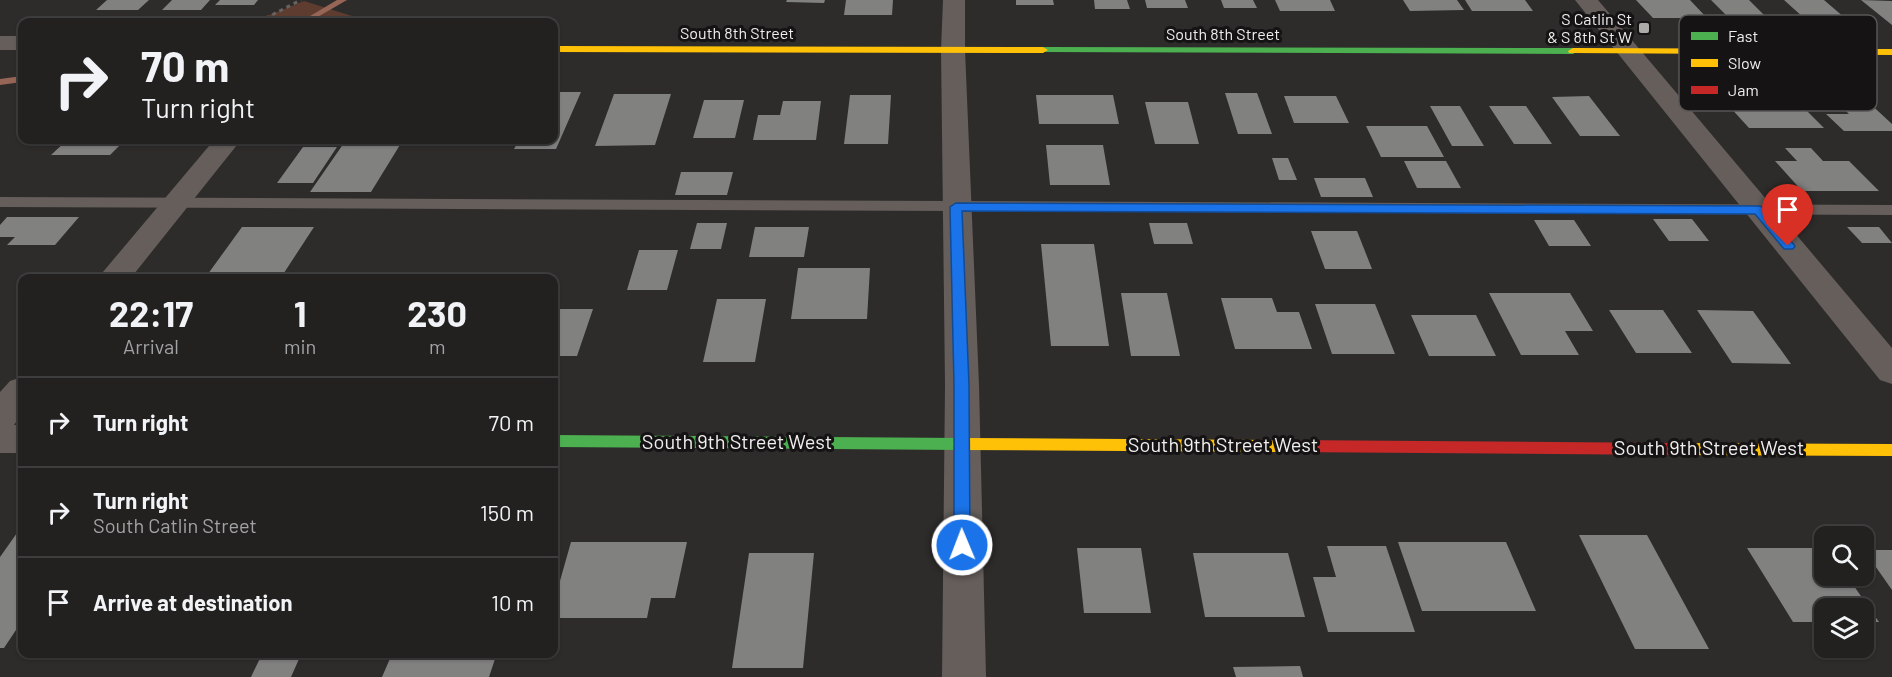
<!DOCTYPE html>
<style>
:root{--surface:#222120;--page:#2a2929;--text:#f1f3f6;--muted:#a2a3a5;--line:#3f3e3e}
body{margin:0;font-family:Barlow,sans-serif;background:var(--page);color:var(--text);height:100vh;display:flex;flex-direction:column;font-size:22px;white-space:nowrap}
*{box-sizing:border-box;margin:0}
p{font-size:20px;color:var(--muted)}
.icon{flex:none;width:33px;height:33px;fill:none;stroke:currentColor;stroke-width:2;stroke-linecap:round;stroke-linejoin:round}
.map{position:relative;flex:1;overflow:hidden}
.panel{position:absolute;left:18px;top:274px;width:540px;height:384px;display:flex;flex-direction:column;background:var(--surface);border-radius:12px;box-shadow:0 2px 4px #0004,0 0 0 2px var(--line)}
.panel>*{flex:none}
.banner{position:absolute;left:18px;top:18px;width:540px;height:126px;border-radius:12px;box-shadow:0 2px 4px #0004,0 0 0 2px var(--line);background:#222120;color:var(--text);overflow:hidden}
.controls{position:absolute;left:1814px;top:526px;display:grid;gap:12px}
.controls a{display:grid;place-items:center;width:60px;height:60px;border-radius:12px;background:var(--surface);box-shadow:0 2px 4px #0004,0 0 0 2px var(--line);font-size:30px}
.pin{position:absolute;display:grid;place-items:center;width:51px;height:51px;color:#fff;margin:-62px -26px;border-radius:50% 50% 50% 0;rotate:-45deg;box-shadow:0 0 6px #0007}
.pin .icon{rotate:45deg}
.me{position:absolute;width:66px;margin:-33px;rotate:359deg;stroke-linejoin:round;filter:drop-shadow(0 0 4px #0008)}
.turn{display:flex;align-items:center;gap:21px;height:126px;padding:0 24px;font-size:27px}
.turn .icon{width:78px;height:78px;stroke-width:2.5}
.turn b{display:block;font-size:42px;line-height:51px}
.eta{display:flex;justify-content:space-evenly;align-items:center;height:102px;text-align:center}
.eta b{font-size:36px;font-weight:700;line-height:42px}
ul{padding:0;list-style:none}
li{display:flex;align-items:center;gap:18px;height:90px;padding:0 24px;border-top:2px solid var(--line)}
li div{flex:1}
li b{display:block;font-size:22px}
li em{font-style:normal}
.map>svg:first-child{display:block}
.green{fill:#5e3c30}
.lines{fill:none;stroke-linecap:round;stroke-linejoin:round}
.stream{fill:#966556;fill-rule:evenodd}
.building{fill:#818180}
.path{stroke:#686261;stroke-width:3;stroke-dasharray:4 4;stroke-linecap:butt}
.lane{fill:#655e5b;fill-rule:evenodd}
.street{fill:#655e5b;fill-rule:evenodd}
.fast{fill:#4caf50;fill-rule:evenodd}
.slow{fill:#ffc107;fill-rule:evenodd}
.jam{fill:#c62828;fill-rule:evenodd}
.route{fill:#1a73e8;stroke:#114b97;stroke-width:1.5}
.poi-dot{fill:#acabaa;stroke:#151313;stroke-width:2}
.labels{text-anchor:middle;stroke-width:6;stroke-linejoin:round;paint-order:stroke}
.far-poi-label{font-size:16px;fill:#f1efee;stroke:#151313;text-anchor:end}
.far-street-label{font-size:16px;fill:#f1efee;stroke:#151313}
.street-label{font-size:20px;fill:#f1efee;stroke:#151313}
.key{fill:#151313;stroke:#575555;stroke-width:1.5}
.key-label{font-size:16px;fill:#f1efee}
</style>
<div class="map">
<svg width="1892" height="677" viewBox="0 0 1892 677">
<rect width="100%" height="100%" fill="#2d2c2b"/>
<path class="green" d="M304 1 365 20 364 22H252Z"/>
<g class="lines">
<path class="stream" d="M337 0H347L309 22H300Z
M22 76V82L0 85V79Z"/>
</g>
<path class="building" d="M107 0H149L138 10H96Z
M172 0H210L201 10H162Z
M220 0H258L254 5H215Z
M787 0H825L824 3 786 2Z
M846 0H893L892 15H844Z
M1016 0H1053L1054 5H1016Z
M1094 0H1127L1130 9H1095Z
M1145 0H1185L1188 8H1147Z
M1221 0H1253L1257 8H1224Z
M1275 0H1330L1335 11H1280Z
M1403 0H1457L1464 10 1410 11Z
M1465 0H1525L1533 11H1472Z
M1636 0H1690L1707 18H1653Z
M1711 0H1749L1767 18 1728 17Z
M1784 0H1824L1845 18H1804Z
M1861 0 1892 1V25Z
M554 92H581L556 149H514L519 140H554Z
M1225 93H1257L1272 134H1238Z
M614 94H671L655 145 595 146Z
M1718 94H1790L1824 128H1749Z
M850 95H891L888 144H844Z
M1036 95H1113L1119 124H1039Z
M1284 96H1336L1349 123H1294Z
M1589 96 1620 136H1580L1552 97Z
M1834 99H1865L1892 124V131H1844L1826 114H1849Z
M704 100H744L735 138H693Z
M783 101H821L816 140H753L758 115H780Z
M1145 102H1188L1199 144H1155Z
M1430 106H1460L1484 146H1452Z
M1489 106H1526L1552 144H1514Z
M1366 126H1427L1444 157H1381Z
M67 140H125L110 155H51Z
M346 140H403L371 192H310Z
M1046 145H1103L1110 185H1050Z
M303 147H337L313 183H277Z
M1785 148H1811L1823 161H1849L1879 191H1802L1775 161H1797Z
M1272 158H1288L1297 180H1279Z
M1404 161H1446L1461 188H1417Z
M681 172H733L727 195H675Z
M1314 178H1365L1373 197H1321Z
M7 217H79L55 245H7L15 237H0V225Z
M1653 219H1692L1709 241H1669Z
M1534 220H1574L1591 246H1549Z
M697 223H727L721 249H690Z
M1149 223H1187L1193 244H1154Z
M242 227H314L280 279 205 278Z
M755 227H809L804 257H749Z
M1847 227H1879L1892 243H1862Z
M1311 231H1357L1372 269H1325Z
M1041 244H1094L1109 346H1051Z
M639 250H678L667 290H627Z
M798 268H870L867 319H791Z
M1121 293H1167L1180 356H1131Z
M1489 293H1570L1593 331H1565L1579 355H1521Z
M1221 298H1272L1277 312H1299L1312 349H1235Z
M717 299H766L755 362H703Z
M1315 304H1375L1395 354H1332Z
M554 309H593L577 356H554Z
M1609 310H1663L1692 353H1636Z
M1697 310 1753 311 1791 364 1732 363Z
M1411 315H1476L1496 356H1429Z
M17 533H22V621L4 648H0V557Z
M1579 535H1647L1709 649H1635Z
M571 542H687L675 598H651L647 618H554V602Z
M1398 542H1506L1536 611H1422Z
M1327 546H1386L1415 632H1328L1313 577H1336Z
M1077 548H1141L1151 613H1084Z
M1747 548H1824V576H1847L1879 622H1863V609H1824V622H1793Z
M1864 550H1892V590Z
M749 553H814L803 668H732Z
M1193 553H1288L1305 617H1205Z
M155 654H235L233 658H153Z
M262 654H344L342 659H299L291 677H251Z
M392 654 496 656 489 677H382Z
M1300 666 1303 677H1236L1233 667Z"/>
<g class="lines">
<path class="path" d="M258 22 301 0"/>
<path class="lane" d="M0 197 1892 205V215L0 207Z"/>
<path class="street" d="M943 0H965V50L979 385 986 677H942L945 385 941 50Z
M1575 0H1598L1892 348V384L1880 380Z
M0 36H22V50H0Z
M214 140H241L130 279H97Z
M22 377V414L14 425H22V453H0V392L10 381Z"/>
<path class="fast" d="M1043 47 1573 48 1578 51 1573 54 1039 52V48Z
M554 435 960 438 965 440 967 444 965 448 960 450 554 447Z"/>
<path class="slow" d="M554 46 1043 47 1048 50 1043 53 554 52Z
M1573 48 1892 49V55L1569 53 1568 51Z
M960 438 1287 440 1292 442 1294 446 1292 450 1287 452 960 450 955 448 953 444 955 440Z
M1672 443 1892 444V456L1672 455 1667 453 1665 449 1667 445Z"/>
<path class="jam" d="M1287 440 1672 443 1677 445 1679 449 1677 453 1672 455 1287 452 1282 450 1280 446 1282 442Z"/>
</g>
<path class="route" d="M956 203 1759 206 1763 207 1795 246 1793 249H1784L1755 214 962 211 969 385 970 545 968 550 962 552 957 550 954 545V385L950 207Z"/>
<rect class="poi-dot" x="1638" y="22" width="12" height="12" rx="3"/>
<g class="labels">
<g class="far-poi-label">
<text x="1632" y="25">S Catlin St<tspan x="1632" dy="18">&amp; S 8th St W</tspan></text>
</g>
<g class="far-street-label">
<text x="737" y="39">South 8th Street</text>
<text x="1223" y="40">South 8th Street</text>
</g>
<g class="street-label">
<text x="737" y="449">South 9th Street West</text>
<text x="1223" y="452">South 9th Street West</text>
<text x="1709" y="455">South 9th Street West</text>
</g>
</g>
<rect x="1679" y="15" width="198" height="96" rx="9" class="key"/>
<rect x="1691" y="32" width="27" height="8" fill="#4caf50"/>
<rect x="1691" y="59" width="27" height="8" fill="#ffc107"/>
<rect x="1691" y="86" width="27" height="8" fill="#c62828"/>
<g class="key-label">
<text x="1728" y="42">Fast</text>
<text x="1728" y="69">Slow</text>
<text x="1728" y="96">Jam</text>
</g>
</svg>
<div class="controls">
<a><svg class="icon" aria-label="search" viewBox="0 0 24 24"><circle cx="10" cy="10" r="6"/><path d="M15 15l6 6"/></svg></a>
<a><svg class="icon" aria-label="layers" viewBox="0 0 24 24"><path d="M12 4l9 5-9 5-9-5zM3 14l9 5 9-5"/></svg></a>
</div>
<div class="pin" style="left:1788px;top:246px;background:#d93025"><svg class="icon" aria-label="arrive" viewBox="0 0 24 24"><path d="M6 21V4h12l-3 4 3 4H6"/></svg></div>
<svg class="me" style="left:962px;top:545px" viewBox="-20 -20 40 40"><circle r="17" fill="#1a73e8" stroke="#fff" stroke-width="3"/><path d="M0-11L8 9 0 5-8 9z" fill="#fff"/></svg>
<div class="banner">
<div class="turn"><svg class="icon" aria-label="right" viewBox="0 0 24 24"><path d="M7 20v-9h11M14 6l5 5-5 5"/></svg><div><b>70 m</b>Turn right</div></div>
</div>
<section class="panel">
<div class="eta">
<div><b>22:17</b><p>Arrival</p></div>
<div><b>1</b><p>min</p></div>
<div><b>230</b><p>m</p></div>
</div>
<ul>
<li><svg class="icon" aria-label="right" viewBox="0 0 24 24"><path d="M7 20v-9h11M14 6l5 5-5 5"/></svg><div><b>Turn right</b></div><em>70 m</em></li>
<li><svg class="icon" aria-label="right" viewBox="0 0 24 24"><path d="M7 20v-9h11M14 6l5 5-5 5"/></svg><div><b>Turn right</b><p>South Catlin Street</p></div><em>150 m</em></li>
<li><svg class="icon" aria-label="arrive" viewBox="0 0 24 24"><path d="M6 21V4h12l-3 4 3 4H6"/></svg><div><b>Arrive at destination</b></div><em>10 m</em></li>
</ul>
</section>
</div>
